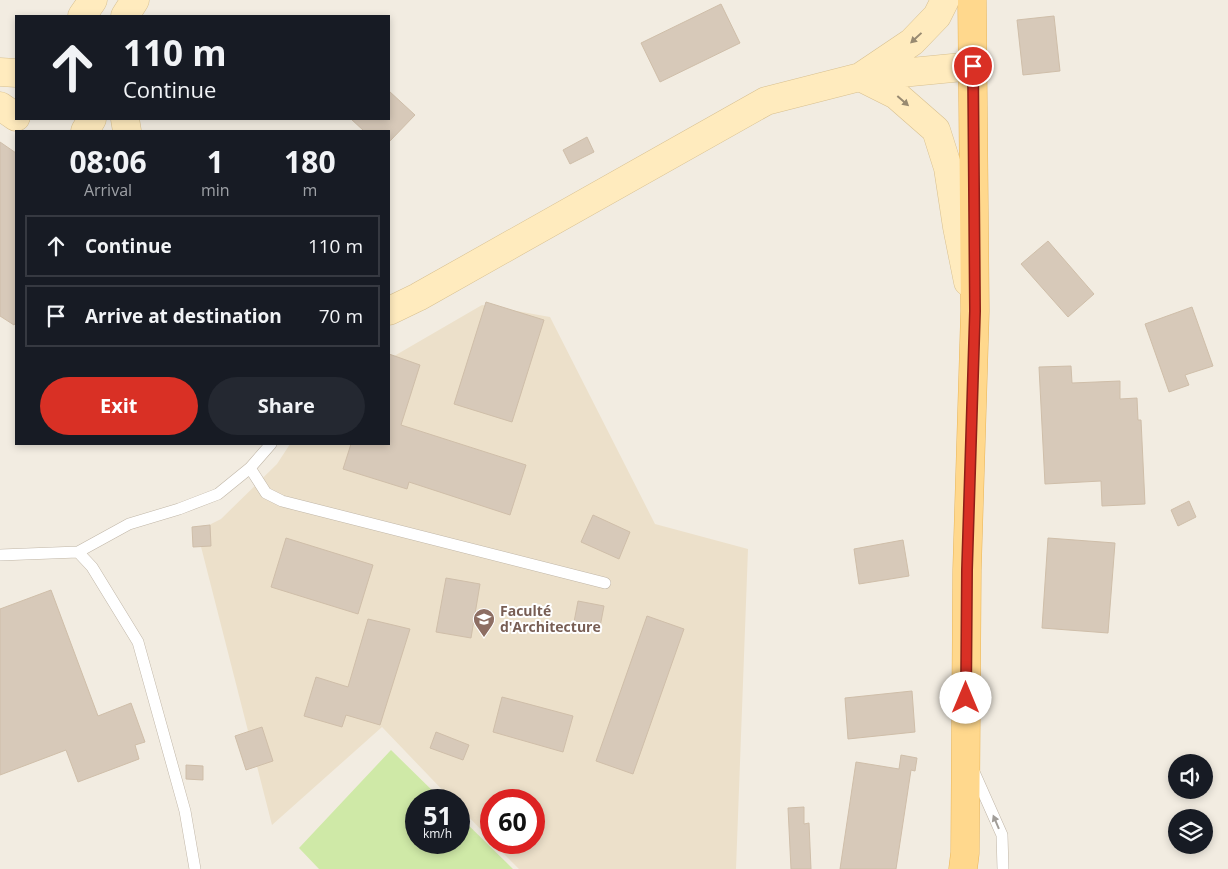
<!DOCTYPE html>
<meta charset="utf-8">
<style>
:root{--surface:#171b24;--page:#242831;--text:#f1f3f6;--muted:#9ea1a6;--line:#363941;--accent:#d93025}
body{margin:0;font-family:"Open Sans",sans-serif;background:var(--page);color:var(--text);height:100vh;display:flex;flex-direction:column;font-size:19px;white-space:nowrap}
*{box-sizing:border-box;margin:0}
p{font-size:16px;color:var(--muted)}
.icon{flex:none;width:28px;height:28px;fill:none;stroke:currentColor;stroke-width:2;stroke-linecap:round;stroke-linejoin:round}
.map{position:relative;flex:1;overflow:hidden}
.drawer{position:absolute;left:15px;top:130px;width:375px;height:315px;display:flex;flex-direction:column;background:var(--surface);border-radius:0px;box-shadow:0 2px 8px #0003}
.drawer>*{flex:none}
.hud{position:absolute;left:15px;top:15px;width:375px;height:105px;border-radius:0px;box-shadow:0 2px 8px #0003;background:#171b24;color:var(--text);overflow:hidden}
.controls{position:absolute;left:1168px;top:754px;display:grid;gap:10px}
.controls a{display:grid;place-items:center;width:45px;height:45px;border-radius:50%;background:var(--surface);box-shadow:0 2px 8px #0003;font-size:25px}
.speed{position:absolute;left:405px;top:789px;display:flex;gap:10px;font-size:25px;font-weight:700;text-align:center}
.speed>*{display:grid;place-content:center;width:65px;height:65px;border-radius:50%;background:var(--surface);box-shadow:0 2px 8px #0003;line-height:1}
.speed small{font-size:12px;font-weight:400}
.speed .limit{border:8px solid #d22;background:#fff;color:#111}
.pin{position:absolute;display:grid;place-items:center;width:42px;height:42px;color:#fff;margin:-21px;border:2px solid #fff;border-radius:50%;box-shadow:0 1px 5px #0007}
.me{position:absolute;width:55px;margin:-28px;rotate:0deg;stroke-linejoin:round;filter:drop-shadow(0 0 4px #0008)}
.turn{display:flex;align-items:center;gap:18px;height:105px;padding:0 25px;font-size:22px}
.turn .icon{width:65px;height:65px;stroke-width:2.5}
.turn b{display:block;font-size:35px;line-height:42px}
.eta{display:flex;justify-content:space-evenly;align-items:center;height:85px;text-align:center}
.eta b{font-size:30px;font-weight:700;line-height:35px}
.primary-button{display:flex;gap:10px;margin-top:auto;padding:10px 25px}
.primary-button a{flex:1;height:58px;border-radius:30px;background:var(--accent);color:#fff;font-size:20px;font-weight:700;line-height:58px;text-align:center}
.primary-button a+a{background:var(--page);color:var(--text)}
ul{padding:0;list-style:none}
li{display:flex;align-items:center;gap:15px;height:62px;margin:0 10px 8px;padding:0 15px;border:2px solid var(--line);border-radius:0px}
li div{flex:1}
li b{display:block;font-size:19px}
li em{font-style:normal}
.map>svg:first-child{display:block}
.education{fill:#ece0ca}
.green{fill:#cfe9a7}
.building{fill:#d7c9b9;stroke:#cfbea9}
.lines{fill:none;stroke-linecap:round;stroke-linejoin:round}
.lane-casing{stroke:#c0b6a7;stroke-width:12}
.secondary-casing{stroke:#d8c090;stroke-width:29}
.primary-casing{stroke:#e9b557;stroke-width:29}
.lane{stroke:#fff;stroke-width:11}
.secondary{stroke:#ffebbe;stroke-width:28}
.primary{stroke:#ffd88d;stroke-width:28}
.oneway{fill:#988a71}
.oneway2{fill:#a19d98}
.route-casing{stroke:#8d1f18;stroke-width:12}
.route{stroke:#d93025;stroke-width:9}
.labels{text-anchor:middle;stroke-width:4;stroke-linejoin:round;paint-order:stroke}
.education-label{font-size:14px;font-weight:bold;fill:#785e54;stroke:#fff;text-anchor:start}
</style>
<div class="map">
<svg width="1228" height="869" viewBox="0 0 1228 869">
<rect width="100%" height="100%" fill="#f2ece1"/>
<path class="education" d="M482 305 550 317 655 524 748 549 736 869H519L493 843 534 842V800H491V840L459 807V800H452L382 727 272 825 197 531 221 519 277 464 290 444H389V359Z"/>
<path class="green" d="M391 750 442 800H416V842H459V816L513 869H319L299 848Z"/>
<path class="building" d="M721 4 740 43 660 82 641 43Z
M1054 16 1060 71 1023 75 1017 20Z
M389 91 415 115 389 142V131H364L351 119H389Z
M587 137 594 152 570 164 563 150Z
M0 142 16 153V322L14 325 0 316Z
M1048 241 1094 294 1068 317 1021 264Z
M486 302 544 320 512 422 454 404Z
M1192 307 1213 366 1185 375 1189 385 1169 392 1145 324Z
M389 354 420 365 401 425 526 465 510 515 409 482 407 489 343 469 351 444H389Z
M1071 366 1072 383 1120 381V399L1137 398 1138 420H1141L1145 504 1102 506 1101 481 1045 484 1039 367Z
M1189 501 1196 517 1178 526 1171 510Z
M593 515 630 532 619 559 581 542Z
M210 525 211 546 193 547 192 527Z
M286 538 373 565 358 614 271 587Z
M1048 538 1115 543 1108 633 1042 628Z
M903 540 909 576 859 584 854 549Z
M446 578 480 584 471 638 436 632Z
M51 590 98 716 131 703 145 742 135 745 139 759 78 782 66 750 0 775V609Z
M578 601 604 606 600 627 574 622Z
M647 616 684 629 633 774 596 761Z
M368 619 410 629 380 725 346 715 342 727 304 716 316 677 348 687Z
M912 691 915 732 848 739 845 698Z
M502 697 573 716 563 752 493 732Z
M262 727 273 761 246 770 235 736Z
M436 732 469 745 463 760 430 748Z
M901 755 917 758 915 771 911 770 896 869H840L856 762 899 769Z
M186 765 203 766V780L186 779Z
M804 807V824L809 823 811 869H791L788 808Z"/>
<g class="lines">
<g class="lane-casing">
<path id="lane" d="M250 468 266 493 282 501 605 583
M0 555 78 552
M974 772 1002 835 1003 869
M195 869 185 811 138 642 92 567 78 552 129 524 179 509 218 494 250 468 271 444"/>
</g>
<g class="secondary-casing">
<path id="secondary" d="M82 16 93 0
M125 16 135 0
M0 72 16 73
M863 75 912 42 937 16 945 0
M860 77 896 95 936 130 948 168 957 227 968 282
M0 106 16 117
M125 119 127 131
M85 131 92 119
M389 311 418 297 766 101 860 77 973 66"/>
</g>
<g class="primary-casing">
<path id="primary" d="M963 869 965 853 967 570 975 311 972 0"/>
</g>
<use href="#lane" class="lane"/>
<use href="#secondary" class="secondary"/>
<use href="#primary" class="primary"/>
</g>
<defs><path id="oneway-solid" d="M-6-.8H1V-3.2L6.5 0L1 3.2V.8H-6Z" transform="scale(1.25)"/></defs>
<g class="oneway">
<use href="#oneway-solid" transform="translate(916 38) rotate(137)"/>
<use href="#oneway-solid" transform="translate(903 101) rotate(41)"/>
</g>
<use class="oneway2" href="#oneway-solid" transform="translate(996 822) rotate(-113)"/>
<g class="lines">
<g class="route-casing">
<path id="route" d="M966 698 967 570 975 311 973 66"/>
</g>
<use href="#route" class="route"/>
</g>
<defs>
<g id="university-pin" transform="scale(1.125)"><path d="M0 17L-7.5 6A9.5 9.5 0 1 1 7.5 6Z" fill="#8d6e63" stroke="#fff"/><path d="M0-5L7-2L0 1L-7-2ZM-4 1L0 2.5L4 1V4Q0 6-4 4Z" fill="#fff"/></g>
</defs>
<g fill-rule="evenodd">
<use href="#university-pin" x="484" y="619"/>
</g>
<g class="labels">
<g class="education-label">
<text x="500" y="616">Faculté<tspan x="500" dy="16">d'Architecture</tspan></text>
</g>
</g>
</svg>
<div class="controls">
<a><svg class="icon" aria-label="sound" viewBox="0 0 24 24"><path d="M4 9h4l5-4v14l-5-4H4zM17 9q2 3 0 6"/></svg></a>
<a><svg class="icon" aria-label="layers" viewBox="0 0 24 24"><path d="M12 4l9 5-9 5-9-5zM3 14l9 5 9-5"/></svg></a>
</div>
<div class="speed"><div>51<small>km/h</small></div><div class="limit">60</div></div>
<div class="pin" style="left:973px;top:66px;background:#d93025"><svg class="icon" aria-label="arrive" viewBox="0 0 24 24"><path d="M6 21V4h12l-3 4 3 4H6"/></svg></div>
<svg class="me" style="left:966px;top:698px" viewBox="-20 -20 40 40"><circle r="19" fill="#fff"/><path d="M0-13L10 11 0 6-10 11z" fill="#d93025"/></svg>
<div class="hud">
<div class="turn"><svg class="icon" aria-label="ahead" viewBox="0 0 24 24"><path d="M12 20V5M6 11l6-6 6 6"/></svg><div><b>110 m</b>Continue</div></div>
</div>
<section class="drawer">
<div class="eta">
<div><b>08:06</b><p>Arrival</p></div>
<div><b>1</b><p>min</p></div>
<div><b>180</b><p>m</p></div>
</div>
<ul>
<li><svg class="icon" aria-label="ahead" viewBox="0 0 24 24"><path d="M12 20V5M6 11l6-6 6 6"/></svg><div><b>Continue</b></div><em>110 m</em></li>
<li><svg class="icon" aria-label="arrive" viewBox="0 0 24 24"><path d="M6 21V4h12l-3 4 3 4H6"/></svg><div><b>Arrive at destination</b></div><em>70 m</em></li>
</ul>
<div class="primary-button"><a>Exit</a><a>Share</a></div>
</section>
</div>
